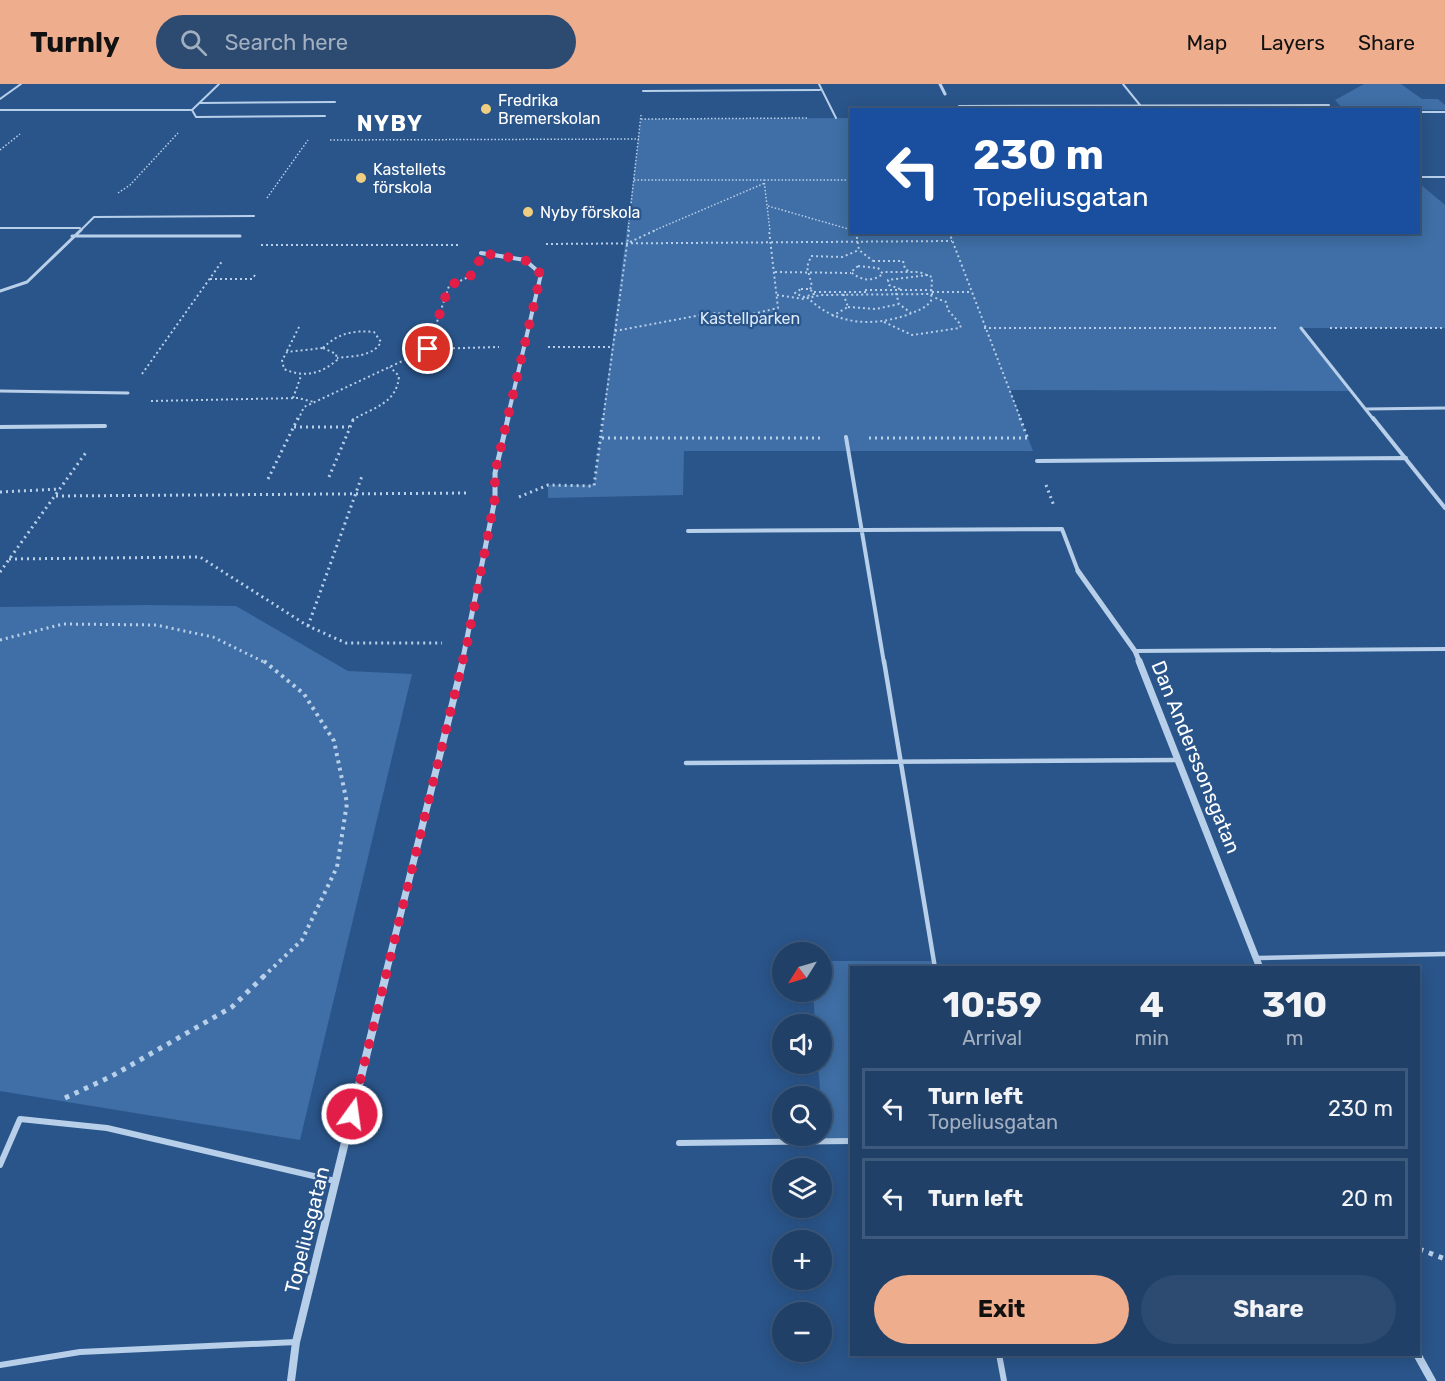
<!DOCTYPE html>
<meta charset="utf-8">
<style>
:root{--surface:#204068;--page:#2d4b71;--text:#f1f3f6;--muted:#a2afc0;--line:#3d597c;--accent:#eead8d}
body{margin:0;font-family:Rubik,sans-serif;background:var(--page);color:var(--text);height:100vh;display:flex;flex-direction:column;font-size:22px;white-space:nowrap}
*{box-sizing:border-box;margin:0}
p{font-size:20px;color:var(--muted)}
.icon{flex:none;width:33px;height:33px;fill:none;stroke:currentColor;stroke-width:2;stroke-linecap:round;stroke-linejoin:round}
.map{position:relative;flex:1;overflow:hidden}
.side{position:absolute;left:850px;top:882px;width:570px;height:390px;display:flex;flex-direction:column;background:var(--surface);border-radius:0px;box-shadow:0 3px 15px #0003,0 0 0 2px var(--line)}
.side>*{flex:none}
.top-card{position:absolute;left:850px;top:24px;width:570px;height:126px;border-radius:0px;box-shadow:0 3px 15px #0003,0 0 0 2px var(--line);background:#1a4fa0;color:#fff;overflow:hidden}
.needle{width:39px;rotate:233deg}
.fabs{position:absolute;left:772px;top:858px;display:grid;gap:12px}
.fabs a{display:grid;place-items:center;width:60px;height:60px;border-radius:50%;background:var(--surface);box-shadow:0 3px 15px #0003,0 0 0 2px var(--line);font-size:30px}
.pin{position:absolute;display:grid;place-items:center;width:51px;height:51px;color:#fff;margin:-26px;border:3px solid #fff;border-radius:50%;box-shadow:0 2px 6px #0007}
.me{position:absolute;width:66px;margin:-33px;rotate:14deg;stroke-linejoin:round;filter:drop-shadow(0 0 4px #0008)}
.turn{display:flex;align-items:center;gap:21px;height:126px;padding:0 24px;font-size:27px}
.turn .icon{width:78px;height:78px;stroke-width:2.5}
.turn b{display:block;font-size:42px;line-height:51px}
.eta{display:flex;justify-content:space-evenly;align-items:center;height:102px;text-align:center}
.eta b{font-size:36px;font-weight:700;line-height:42px}
.primary-button{display:flex;gap:12px;margin-top:auto;padding:12px 24px}
.primary-button a{flex:1;height:69px;border-radius:36px;background:var(--accent);color:#111;font-size:24px;font-weight:700;line-height:69px;text-align:center}
.primary-button a+a{background:var(--page);color:var(--text)}
ul{padding:0;list-style:none}
li{display:flex;align-items:center;gap:18px;height:81px;margin:0 12px 9px;padding:0 12px;border:3px solid var(--line);border-radius:0px}
li div{flex:1}
li b{display:block;font-size:22px}
li em{font-style:normal}
header{display:flex;align-items:center;gap:36px;box-sizing:border-box;height:84px;padding:0 30px;background:var(--accent);color:#111}
header strong{font-size:28px}
nav{display:flex;gap:33px;margin-inline-start:auto;font-size:21px}
.search{width:420px;height:54px;background:var(--page);display:flex;align-items:center;gap:15px;box-sizing:border-box;padding:0 21px;border-radius:33px;color:var(--muted);font-size:22px}
.map>svg:first-child{display:block}
.green{fill:#3f6fa6}
.lines{fill:none;stroke-linecap:round;stroke-linejoin:round}
.path-far4{stroke:#b8cfe9;stroke-width:1.5;stroke-dasharray:1.5 2;stroke-linecap:butt}
.path-far3{stroke:#b8cfe9;stroke-width:2;stroke-dasharray:2 3;stroke-linecap:butt}
.path-far2{stroke:#b8cfe9;stroke-width:3;stroke-dasharray:2 4;stroke-linecap:butt}
.path-far1{stroke:#b8cfe9;stroke-width:4;stroke-dasharray:3 4.5;stroke-linecap:butt}
.path{stroke:#b8cfe9;stroke-width:5;stroke-dasharray:4.5 6;stroke-linecap:butt}
.lane-far4{stroke:#b8cfe9;stroke-width:2}
.lane-far3{stroke:#b8cfe9;stroke-width:3}
.lane-far2{stroke:#b8cfe9;stroke-width:4}
.lane-far1{stroke:#b8cfe9;stroke-width:4.5}
.lane{stroke:#b8cfe9;stroke-width:6}
.street-far4{stroke:#b8cfe9;stroke-width:3}
.street-far3{stroke:#b8cfe9;stroke-width:4}
.street-far2{stroke:#b8cfe9;stroke-width:5}
.street-far1{stroke:#b8cfe9;stroke-width:7}
.street{stroke:#b8cfe9;stroke-width:8}
.route{stroke:#e11d48;stroke-width:10;stroke-dasharray:0 18}
.poi-dot{fill:#efce80;stroke:#2a558a;stroke-width:2}
.labels{text-anchor:middle;stroke-width:4.5;stroke-linejoin:round;paint-order:stroke}
.far-poi-label{font-size:16px;fill:#fff;stroke:#2a558a;text-anchor:start}
.far-park-label{font-size:16px;fill:#dce9f7;stroke:#2a558a}
.street-label{font-size:20px;fill:#fff;stroke:#2a558a}
.far-district-label{font-size:22px;font-weight:bold;letter-spacing:1.5px;fill:#fff;stroke:#2a558a}
</style>
<header>
<strong>Turnly</strong>
<div class="search"><svg class="icon" aria-label="search" viewBox="0 0 24 24"><circle cx="10" cy="10" r="6"/><path d="M15 15l6 6"/></svg>Search here</div>
<nav><a>Map</a><a>Layers</a><a>Share</a></nav>
</header>
<div class="map">
<svg width="1445" height="1297" viewBox="0 0 1445 1297">
<rect width="100%" height="100%" fill="#2a558a"/>
<path class="green" d="M1364 0H1401L1422 15H1438L1445 21V26L1343 25 1335 16Z
M852 34V148H1419V99L1445 121V244H1301L1352 307 1010 306 1033 367H684L683 411 548 414V401H594L641 35Z
M145 521 236 522 348 587 412 590 300 1056 0 1007V523Z
M822 877H934L935 883 852 884V1057H824L818 980H822V940H815L813 908H822Z"/>
<g class="lines">
<path class="path-far4" d="M641 35 809 34
M330 56 639 55
M0 66 20 50
M634 96H764L770 147
M764 96H852
M118 109 130 101 178 49
M267 114 308 56
M768 122 852 146
M628 147 641 31
M653 147 765 99"/>
<path class="path-far3" d="M856 148 859 166 873 177
M949 148 1021 336
M630 158 656 146
M546 160 952 157
M261 161H460
M873 177H903L905 185 910 188
M858 182 878 184 883 190C872 198 861 197 851 188Z
M775 188 851 189
M210 195H252L255 191
M801 205H810L814 210 804 213 795 209Z
M810 205 812 202 807 183 811 172 842 173 859 166
M900 205 889 201 888 196 928 191
M865 206H933
M814 208H867
M932 208H972
M896 209 899 220 911 229
M777 211 804 215 821 211 933 210
M807 213C835 241 871 243 907 231 916 227 925 225 931 217L932 193 919 188H883
M848 223 876 225 899 220
M832 232 848 223 843 209
M884 238 912 251 960 244 961 241 948 226 946 218 933 213
M984 244H1277
M1330 244H1445
M615 247 712 229 748 231 778 224 769 146
M548 263H613
M323 264 336 270 337 276C321 290 304 294 284 285L282 276 287 268Z
M323 264C338 249 354 246 374 248L381 258C373 273 352 272 337 274
M428 265 499 263
M287 267 300 241
M142 290 223 176
M293 314 301 292
M151 317 298 314 314 318
M298 336 304 323 428 265 449 202 473 191
M352 336C372 324 397 320 399 292L390 283
M603 336 629 146"/>
<path class="path-far2" d="M1020 334 1028 355
M294 343H349
M602 354H823
M869 354H1028
M329 393 354 334
M268 395 298 334
M1046 401 1054 422
M0 408 60 405
M56 412 470 409
M519 413 548 401 594 402 603 334
M9 475 200 473 308 542 346 559H442
M0 488 87 367
M308 542 362 392
M0 556 63 540 156 541 213 553 266 579"/>
<path class="path-far1" d="M263 893 302 856 337 783 347 719 334 657 304 610 264 577"/>
<path class="path" d="M65 1014 112 992 232 923 265 891
M1419 1165 1445 1175"/>
<path class="lane-far4" d="M219 0 192 26 196 33 325 32
M819 0 836 34
M1123 0 1144 26
M643 7 820 6
M0 15 21 0
M199 19 335 18
M959 22 1329 21
M0 26H192
M1419 28H1445
M1419 93H1445
M0 144H80
M80 147 94 133 254 132"/>
<path class="lane-far3" d="M72 152H240
M0 207 27 198 81 146
M1301 244 1374 336
M0 307 128 309
M1366 325 1445 324"/>
<path class="lane-far2" d="M1373 334 1445 424
M0 343 105 342
M846 353 884 579
M1037 377 1406 374
M688 447 1062 445 1078 487
M1135 567 1445 565"/>
<path class="lane-far1" d="M884 577 935 884
M686 679 1177 676
M1257 874 1445 870"/>
<path class="lane" d="M679 1059 852 1057
M0 1081 20 1035 107 1044 335 1097
M999 1270 1004 1297
M0 1281 80 1268 296 1258"/>
<path class="street-far4" d="M940 0 945 10"/>
<path class="street-far3" d="M481 169 525 176 541 190 507 336"/>
<path class="street-far2" d="M1078 487 1135 567 1140 579
M462 579 495 415V389L508 334"/>
<path class="street-far1" d="M1139 577 1260 884
M385 893 463 577"/>
<path class="street" d="M1417 1270 1432 1297
M291 1297 296 1258 386 891"/>
</g>
<g class="lines">
<path class="route" d="M352 1030 467 560 495 414V389L541 190 525 176 481 169 476 189 449 202 428 265"/>
</g>
<g class="poi-dot">
<circle cx="486" cy="25" r="6"/>
<circle cx="361" cy="94" r="6"/>
<circle cx="528" cy="128" r="6"/>
</g>
<g class="labels">
<g class="far-poi-label">
<text x="498" y="22">Fredrika<tspan x="498" dy="18">Bremerskolan</tspan></text>
<text x="373" y="91">Kastellets<tspan x="373" dy="18">förskola</tspan></text>
<text x="540" y="134">Nyby förskola</text>
</g>
<g class="far-park-label">
<text x="750" y="240">Kastellparken</text>
</g>
<g class="street-label">
<text transform="translate(1196 673) rotate(68)" y="7">Dan Anderssonsgatan</text>
<text transform="translate(307 1146) rotate(-76)" y="7">Topeliusgatan</text>
</g>
<g class="far-district-label">
<text x="390" y="47">NYBY</text>
</g>
</g>
</svg>
<div class="fabs">
<a><svg class="needle" viewBox="-14 -14 28 28"><path d="M0-13l5 13h-10z" fill="#e53935"/><path d="M0 13l5-13h-10z" fill="#a2afc0"/></svg></a>
<a><svg class="icon" aria-label="sound" viewBox="0 0 24 24"><path d="M4 9h4l5-4v14l-5-4H4zM17 9q2 3 0 6"/></svg></a>
<a><svg class="icon" aria-label="search" viewBox="0 0 24 24"><circle cx="10" cy="10" r="6"/><path d="M15 15l6 6"/></svg></a>
<a><svg class="icon" aria-label="layers" viewBox="0 0 24 24"><path d="M12 4l9 5-9 5-9-5zM3 14l9 5 9-5"/></svg></a>
<a>+</a>
<a>−</a>
</div>
<div class="pin" style="left:428px;top:265px;background:#d93025"><svg class="icon" aria-label="arrive" viewBox="0 0 24 24"><path d="M6 21V4h12l-3 4 3 4H6"/></svg></div>
<svg class="me" style="left:352px;top:1030px" viewBox="-20 -20 40 40"><circle r="17" fill="#e11d48" stroke="#fff" stroke-width="3"/><path d="M0-11L8 9 0 5-8 9z" fill="#fff"/></svg>
<div class="top-card">
<div class="turn"><svg class="icon" aria-label="left" viewBox="0 0 24 24"><path d="M17 20v-9H6M10 6l-5 5 5 5"/></svg><div><b>230 m</b>Topeliusgatan</div></div>
</div>
<section class="side">
<div class="eta">
<div><b>10:59</b><p>Arrival</p></div>
<div><b>4</b><p>min</p></div>
<div><b>310</b><p>m</p></div>
</div>
<ul>
<li><svg class="icon" aria-label="left" viewBox="0 0 24 24"><path d="M17 20v-9H6M10 6l-5 5 5 5"/></svg><div><b>Turn left</b><p>Topeliusgatan</p></div><em>230 m</em></li>
<li><svg class="icon" aria-label="left" viewBox="0 0 24 24"><path d="M17 20v-9H6M10 6l-5 5 5 5"/></svg><div><b>Turn left</b></div><em>20 m</em></li>
</ul>
<div class="primary-button"><a>Exit</a><a>Share</a></div>
</section>
</div>
